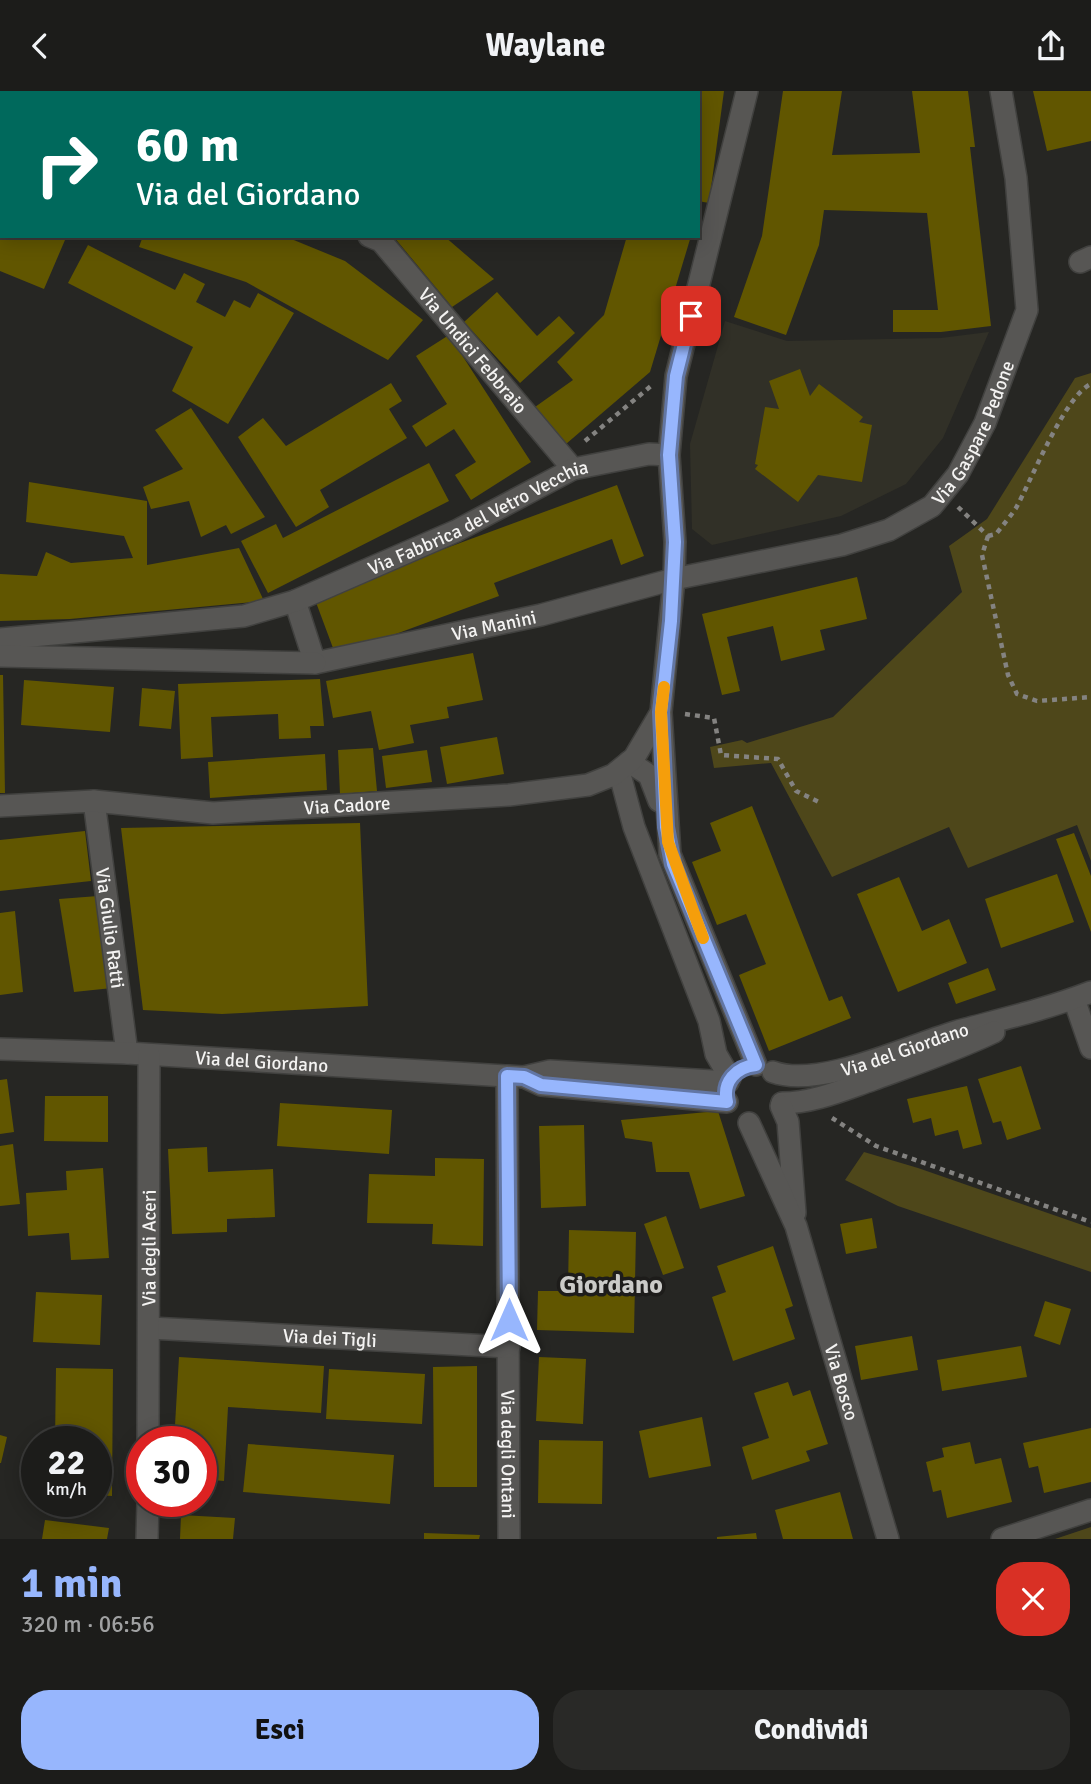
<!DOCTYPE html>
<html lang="it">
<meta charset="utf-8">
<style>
:root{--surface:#1c1c1a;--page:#292927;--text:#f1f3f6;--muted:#a0a1a2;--line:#3a3a39;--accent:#97b6fd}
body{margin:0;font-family:Signika,sans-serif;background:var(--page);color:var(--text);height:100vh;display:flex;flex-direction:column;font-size:26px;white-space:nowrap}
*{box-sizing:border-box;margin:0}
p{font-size:23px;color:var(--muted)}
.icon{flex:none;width:38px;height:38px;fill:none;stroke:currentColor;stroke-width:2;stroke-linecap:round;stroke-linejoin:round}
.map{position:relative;height:1448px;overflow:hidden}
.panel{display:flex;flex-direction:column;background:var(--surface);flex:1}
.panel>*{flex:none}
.hud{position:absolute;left:0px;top:0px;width:700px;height:147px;box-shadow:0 4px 18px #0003,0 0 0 2px var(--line);background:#00695c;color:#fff;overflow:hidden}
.speed{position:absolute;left:21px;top:1335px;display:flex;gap:14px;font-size:35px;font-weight:700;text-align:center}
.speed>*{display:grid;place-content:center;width:91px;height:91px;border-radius:50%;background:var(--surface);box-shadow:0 4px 18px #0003,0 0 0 2px var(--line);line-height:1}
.speed small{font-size:18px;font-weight:400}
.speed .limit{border:10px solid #d22;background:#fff;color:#111}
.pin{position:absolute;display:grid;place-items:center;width:60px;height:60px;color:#fff;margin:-30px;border-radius:14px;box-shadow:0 4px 10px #0006}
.me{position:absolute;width:77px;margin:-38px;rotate:0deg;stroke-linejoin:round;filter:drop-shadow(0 0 5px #0008)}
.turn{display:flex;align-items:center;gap:24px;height:147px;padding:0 21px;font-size:32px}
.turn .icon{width:91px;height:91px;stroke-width:2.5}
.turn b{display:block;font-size:49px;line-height:60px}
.round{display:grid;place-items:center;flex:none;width:74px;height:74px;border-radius:28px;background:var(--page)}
.summary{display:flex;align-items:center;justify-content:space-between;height:119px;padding:0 21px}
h1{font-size:42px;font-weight:700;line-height:52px;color:var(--accent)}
.action{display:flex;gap:14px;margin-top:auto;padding:14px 21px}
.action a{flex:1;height:80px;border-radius:28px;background:var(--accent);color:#111;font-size:28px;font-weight:700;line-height:80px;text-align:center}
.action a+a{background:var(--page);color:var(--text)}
header{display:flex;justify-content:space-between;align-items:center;height:91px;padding:0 21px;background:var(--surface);font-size:32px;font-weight:700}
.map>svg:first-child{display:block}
.built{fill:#313027}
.green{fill:#4e471a}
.building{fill:#615600}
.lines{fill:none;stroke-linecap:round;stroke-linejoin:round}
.minor-casing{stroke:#41413f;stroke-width:24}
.path{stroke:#848381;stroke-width:4.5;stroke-dasharray:5 5;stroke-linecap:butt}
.minor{stroke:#575654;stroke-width:21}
.route-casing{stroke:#6276a4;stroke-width:18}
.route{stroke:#97b6fd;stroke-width:12}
.slow{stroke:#f59e0b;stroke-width:12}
.labels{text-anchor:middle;stroke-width:7;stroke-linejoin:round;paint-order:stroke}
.street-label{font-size:19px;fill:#f4f3f2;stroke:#1d1c1a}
.district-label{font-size:26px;font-weight:bold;fill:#cbcbc8;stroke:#1d1c1a}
</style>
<header><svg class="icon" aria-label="back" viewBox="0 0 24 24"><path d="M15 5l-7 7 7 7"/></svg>Waylane<svg class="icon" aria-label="share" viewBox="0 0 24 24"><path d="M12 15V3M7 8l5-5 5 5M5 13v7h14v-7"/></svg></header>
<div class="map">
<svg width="1091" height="1448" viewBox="0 0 1091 1448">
<rect width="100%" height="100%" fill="#262623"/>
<path class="built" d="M725 230 787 250 941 247 989 241 943 347 906 393 841 425 712 454 692 438 690 353Z"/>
<path class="green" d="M1091 282V770L1077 734 968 777 949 736 832 786 771 672 714 677 710 656 742 649 747 652 833 626 962 501 949 455 987 428 1075 287Z
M864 1061 918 1077 1091 1137V1181L898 1115 845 1089Z
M1091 1436V1448H1055Z"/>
<path class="building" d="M698 0H724L709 112 698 110Z
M783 0H842L832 64 920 62 912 0H968L975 56H970L991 235 941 241H893V219H938L927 122 824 119 819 154 786 244 734 226 762 145Z
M1033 0H1091V50L1047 60Z
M0 145H56L65 149 44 198 0 180Z
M143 145H284L345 170 423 229 388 269 246 191 139 156Z
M393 145H444L494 188 452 216Z
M627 145H691L650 281 566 353 535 316 573 289 557 271 604 224Z
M88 154 175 199 184 182 205 193 196 211 225 226 234 209 250 217 258 202 294 222 228 333 172 300 193 256 68 192Z
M497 201 537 245 559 225 575 242 520 292 464 231Z
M449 244 531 371 471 409 455 384 476 371 454 338 426 356 412 335 447 313 416 265Z
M800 278 810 305 819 293 863 326 859 331 872 334 862 391 818 384 798 411 755 378 758 374 755 373 765 316 779 318 769 290Z
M391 292 402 310 389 318 407 347 320 399 329 416 296 436 238 346 263 327 286 355Z
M191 317 265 426 231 443 226 434 201 446 189 410 151 418 143 396 183 378 155 339Z
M429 372 449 410 268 502 241 450 276 433 283 447Z
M29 391 147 410V474L239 457 264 510 70 528 0 530V483L37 485 46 461 71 472 133 467 124 445 26 431Z
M617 394 644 465 621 474 612 448 494 492 499 505 336 565 314 506Z
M857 486 867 528 820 539 825 559 781 570 773 535 727 546 740 600 722 604 702 523Z
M473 562 483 609 447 616 449 627 410 634 414 652 379 659 371 620 333 627 326 590Z
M0 584H3L5 702H0Z
M320 588 324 635H310L311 647 279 648 278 623 211 626 213 666 181 668 178 593Z
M24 589 114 596 110 641 21 634Z
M142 597 175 600 171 638 139 635Z
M497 646 504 683 447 693 440 656Z
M373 657 377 700 340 703 338 659Z
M427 659 432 691 386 697 382 665Z
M325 663 327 699 210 707 208 671Z
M752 715 829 910 842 905 851 927 769 960 739 884 766 873 746 823 717 834 692 771 721 760 710 732Z
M360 732 368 915 222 923 143 919 121 737Z
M85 740 91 790 0 800V749Z
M1074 742 1091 785V841L1056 748Z
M1057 783 1074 831 1001 857 985 808Z
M899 786 922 840 949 828 967 872 898 901 857 803Z
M98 805 112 897 74 901 59 808Z
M15 820 23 901 0 904V822Z
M988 877 996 899 956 913 948 892Z
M1021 975 1041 1038 1007 1049 1001 1030 993 1032 978 988Z
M7 988 14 1041 0 1043V989Z
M967 995 982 1053 963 1058 958 1039 935 1045 931 1027 913 1032 907 1008Z
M45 1005H108V1051L44 1050Z
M280 1012 392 1019 389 1063 277 1055Z
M718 1020 745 1105 700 1118 689 1081H656L652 1051 625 1047 621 1029Z
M584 1034 586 1115 541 1117 539 1035Z
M13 1053 20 1113 0 1115V1055Z
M207 1056 208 1081 273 1078 275 1126 227 1128V1141L172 1143 168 1058Z
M435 1067 484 1068 483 1155 432 1153 433 1133 367 1132 369 1083 435 1085Z
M103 1077 109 1167 71 1169 69 1142 28 1145 26 1102 67 1099 66 1080Z
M666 1125 684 1177 663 1184 644 1133Z
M872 1127 877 1157 846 1163 840 1133Z
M569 1139 636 1141 634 1242 537 1239 538 1200H568Z
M773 1155 793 1215 785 1218 795 1248 733 1270 712 1206 726 1201 717 1175Z
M36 1201 102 1204 100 1254 33 1251Z
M1045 1210 1071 1218 1060 1254 1034 1245Z
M912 1245 918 1279 861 1289 855 1255Z
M1021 1255 1027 1286 942 1300 937 1269Z
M179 1266 324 1275 321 1322 228 1316 224 1390 201 1388V1351H174Z
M539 1266 586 1268 583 1333 536 1330Z
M477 1275V1396H434L433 1276Z
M56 1277 113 1278 112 1405 96 1404V1351H55Z
M329 1278 425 1283 422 1333 326 1328Z
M788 1291 793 1305 810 1299 828 1353 806 1360 810 1370 752 1389 742 1356 769 1347 754 1302Z
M702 1326 711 1375 649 1387 639 1340Z
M1091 1337V1391L1044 1402 1038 1375 1029 1377 1023 1352Z
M0 1344 7 1346 1 1372H0Z
M539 1349 603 1350 602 1413 538 1412Z
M970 1351 975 1373 1001 1367 1012 1411 947 1427 941 1399 933 1401 926 1371 944 1366 942 1357Z
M248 1353 394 1364 390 1413 243 1401Z
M840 1401 853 1448H783L775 1419Z
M181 1424 235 1427 233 1448H180Z
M45 1429 109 1437 107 1448H42Z
M424 1442 480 1444 479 1448H424Z
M756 1442 757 1448H717V1446Z"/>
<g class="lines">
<g class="minor-casing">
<g id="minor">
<path d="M0 0 4 2"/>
<path d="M747 0 676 285 669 364 675 451 674 488 661 621 670 763 756 974"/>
<path id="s1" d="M369 145 381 150 573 378"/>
<path d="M1080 171 1091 166"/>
<path id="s2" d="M295 510 315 572 541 524 674 488 842 454 889 439 932 415 958 383 985 332 1027 219 1016 87 1001 0"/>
<path id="s3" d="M0 548 244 525 295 510 456 440 573 378 649 363 669 364"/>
<path d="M0 565 315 572"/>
<path d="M629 671 649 684 659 710"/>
<path d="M619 680 634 736 709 930 716 963 730 987"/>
<path id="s4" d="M94 710 127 962"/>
<path id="s5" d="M0 715 94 710 213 722 509 704 588 694 613 684 634 667 660 623"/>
<path d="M1074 908 1091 957"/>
<path id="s6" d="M0 958 127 962 524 986 550 980 728 991"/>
<path id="s7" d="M773 981C820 998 910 954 958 940 1003 928 1047 918 1091 901"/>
<path id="s8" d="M507 985 509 1448"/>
<path d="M524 986 541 994 727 1011"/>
<path d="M782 1012C813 1012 843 999 872 989 913 974 954 960 994 941"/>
<path d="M781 1015 788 1031 795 1122"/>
<path id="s9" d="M749 1032 796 1135 888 1448"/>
<path id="s10" d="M150 1237 509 1256"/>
<path id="s11" d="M148 1351 149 964"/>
<path d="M147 1448 148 1410"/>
<path d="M1002 1448 1091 1419"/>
</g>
</g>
<path class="path" d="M585 350 651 295
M958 416 988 445
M988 445 982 464 1008 584 1017 603 1037 610 1091 606
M988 445 996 443C1003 434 1010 426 1016 417 1031 390 1065 304 1091 293
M685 623 714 627 721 664 778 668 796 700 821 712
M832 1027 876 1055 1091 1131"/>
<use href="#minor" class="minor"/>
</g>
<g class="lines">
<g class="route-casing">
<path id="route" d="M509 1229 507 985 524 986 541 994 727 1011C722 991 736 976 756 974L673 773 666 736 661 621 671 530 675 451 669 364 676 285 691 225"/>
</g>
<use href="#route" class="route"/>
<path class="slow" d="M664 596 661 621 668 751 703 847"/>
</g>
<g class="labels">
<g class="street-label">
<text dy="7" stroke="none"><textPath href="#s1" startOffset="156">Via Undici Febbraio</textPath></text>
<text dy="7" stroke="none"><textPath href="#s2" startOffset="789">Via Gaspare Pedone</textPath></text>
<text dy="7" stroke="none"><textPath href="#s3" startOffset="500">Via Fabbrica del Vetro Vecchia</textPath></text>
<text dy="7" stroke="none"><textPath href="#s2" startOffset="248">Via Manini</textPath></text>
<text dy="7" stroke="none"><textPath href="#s5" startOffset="348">Via Cadore</textPath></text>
<text dy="7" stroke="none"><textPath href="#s4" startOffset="128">Via Giulio Ratti</textPath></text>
<text dy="7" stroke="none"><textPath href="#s7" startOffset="136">Via del Giordano</textPath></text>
<text dy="7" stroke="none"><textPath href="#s6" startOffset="262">Via del Giordano</textPath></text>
<text dy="7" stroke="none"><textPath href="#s11" startOffset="194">Via degli Aceri</textPath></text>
<text dy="7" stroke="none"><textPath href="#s10" startOffset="180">Via dei Tigli</textPath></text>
<text dy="7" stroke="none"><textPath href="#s9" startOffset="276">Via Bosco</textPath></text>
<text dy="7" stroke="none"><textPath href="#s8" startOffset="378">Via degli Ontani</textPath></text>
</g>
<g class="district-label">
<text x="611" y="1202">Giordano</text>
</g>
</g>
</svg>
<div class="speed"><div>22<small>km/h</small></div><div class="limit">30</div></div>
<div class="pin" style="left:691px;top:225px;background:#d93025"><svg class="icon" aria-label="arrive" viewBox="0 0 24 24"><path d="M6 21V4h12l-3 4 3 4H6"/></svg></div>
<svg class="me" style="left:509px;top:1229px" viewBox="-20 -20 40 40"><path d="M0-17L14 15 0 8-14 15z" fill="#97b6fd" stroke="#fff" stroke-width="4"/></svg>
<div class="hud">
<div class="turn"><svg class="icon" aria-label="right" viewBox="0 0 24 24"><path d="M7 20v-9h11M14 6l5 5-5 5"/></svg><div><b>60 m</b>Via del Giordano</div></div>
</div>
</div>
<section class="panel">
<div class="summary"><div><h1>1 min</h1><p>320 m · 06:56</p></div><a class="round" style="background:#d93025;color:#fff"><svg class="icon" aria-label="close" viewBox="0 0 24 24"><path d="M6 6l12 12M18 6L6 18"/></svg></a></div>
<div class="action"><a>Esci</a><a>Condividi</a></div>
</section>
